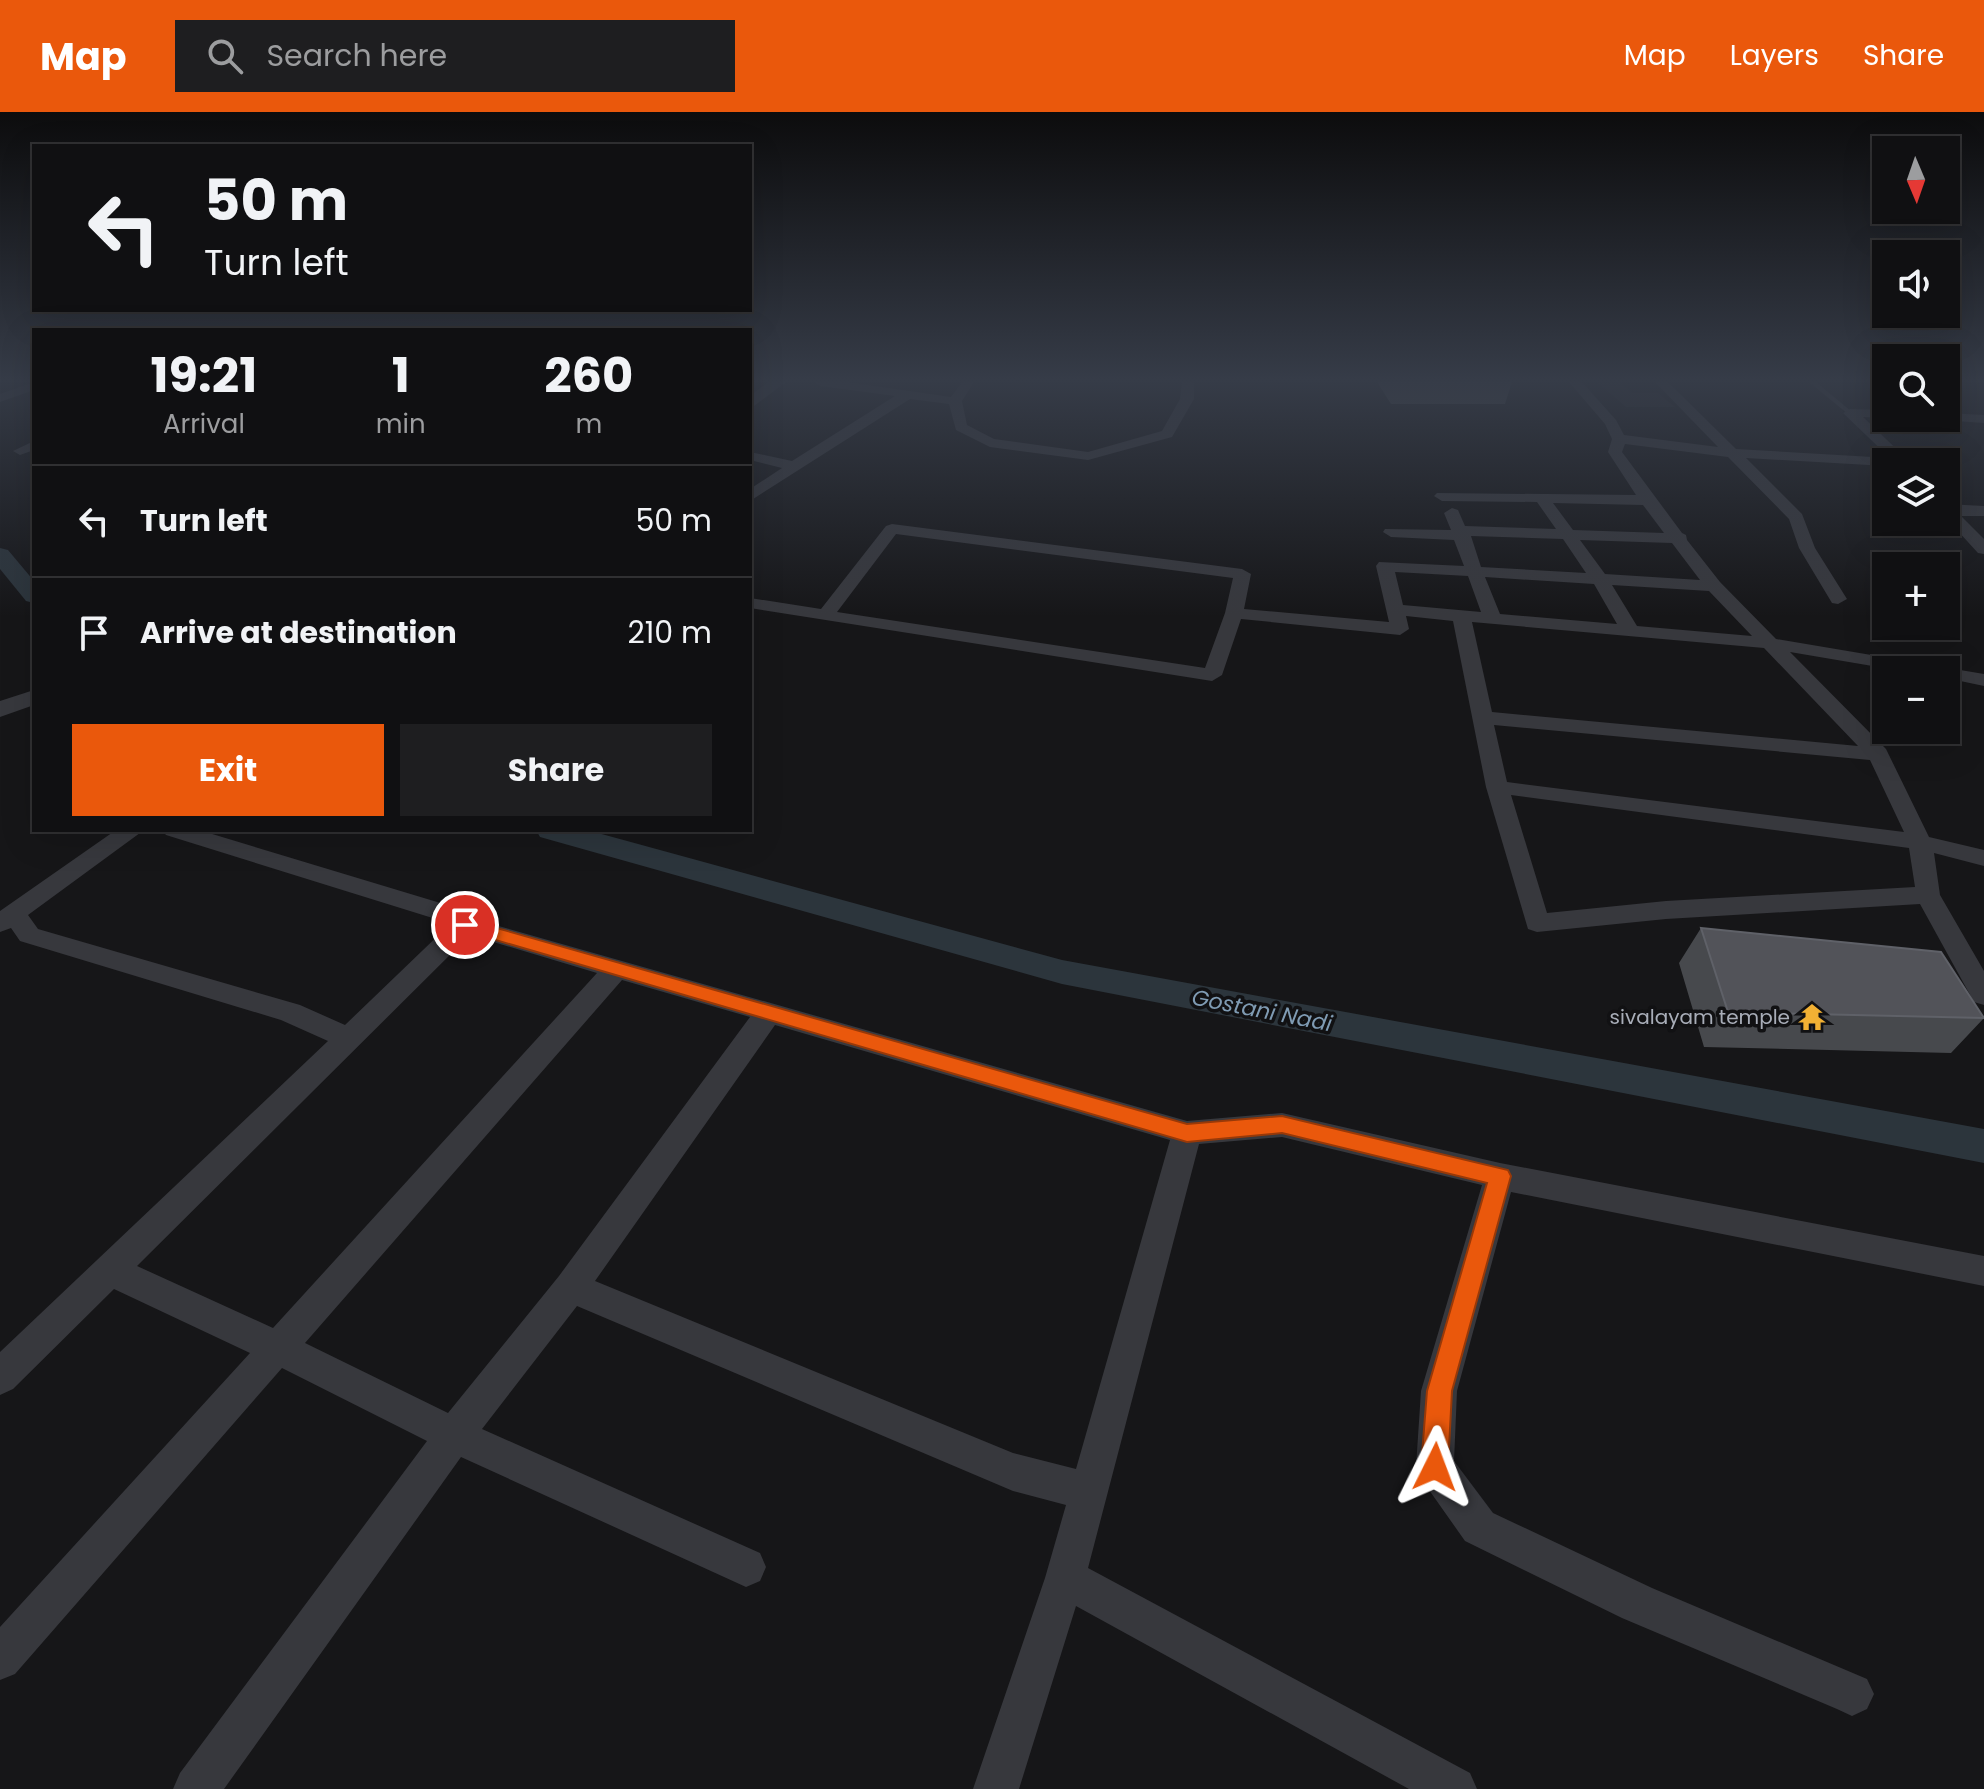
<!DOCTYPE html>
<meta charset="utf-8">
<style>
:root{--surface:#101012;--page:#1e1e20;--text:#f1f3f6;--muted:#9c9d9f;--line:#303032;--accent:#ea580c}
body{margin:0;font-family:Poppins,sans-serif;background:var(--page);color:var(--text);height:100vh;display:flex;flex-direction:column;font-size:30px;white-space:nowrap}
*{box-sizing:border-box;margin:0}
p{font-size:26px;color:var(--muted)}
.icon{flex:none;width:44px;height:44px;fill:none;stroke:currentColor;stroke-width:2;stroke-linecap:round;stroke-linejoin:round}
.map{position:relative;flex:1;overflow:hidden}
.sheet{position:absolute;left:32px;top:216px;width:720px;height:504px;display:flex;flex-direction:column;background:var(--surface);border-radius:0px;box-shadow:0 8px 32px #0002,0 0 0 2px var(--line)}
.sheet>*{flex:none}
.banner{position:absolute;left:32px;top:32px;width:720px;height:168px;border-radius:0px;box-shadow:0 8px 32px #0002,0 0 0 2px var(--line);background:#101012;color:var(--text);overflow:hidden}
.needle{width:52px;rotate:178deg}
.fabs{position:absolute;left:1872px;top:24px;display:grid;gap:16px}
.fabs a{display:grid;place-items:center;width:88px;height:88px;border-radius:0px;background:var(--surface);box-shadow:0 8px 32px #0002,0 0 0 2px var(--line);font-size:40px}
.pin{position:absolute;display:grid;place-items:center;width:68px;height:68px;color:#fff;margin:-34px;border:4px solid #fff;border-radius:50%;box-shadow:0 2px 8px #0007}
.me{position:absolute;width:88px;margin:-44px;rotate:3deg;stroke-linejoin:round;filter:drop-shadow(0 0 6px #0008)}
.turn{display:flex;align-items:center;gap:28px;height:168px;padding:0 40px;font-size:36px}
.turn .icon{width:104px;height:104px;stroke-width:2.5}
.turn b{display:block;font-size:56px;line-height:68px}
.eta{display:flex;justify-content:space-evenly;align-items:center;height:136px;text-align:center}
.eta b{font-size:48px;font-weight:700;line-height:56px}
.cta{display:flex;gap:16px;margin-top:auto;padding:16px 40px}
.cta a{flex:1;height:92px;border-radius:0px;background:var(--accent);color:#fff;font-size:32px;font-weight:700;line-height:92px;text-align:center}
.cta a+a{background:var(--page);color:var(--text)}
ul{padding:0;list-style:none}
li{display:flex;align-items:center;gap:24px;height:112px;padding:0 40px;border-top:2px solid var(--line)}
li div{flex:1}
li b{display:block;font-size:30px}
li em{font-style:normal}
header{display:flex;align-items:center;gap:48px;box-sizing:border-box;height:112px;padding:0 40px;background:var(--accent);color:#fff}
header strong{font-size:38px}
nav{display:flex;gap:44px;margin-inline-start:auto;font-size:28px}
.search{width:560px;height:72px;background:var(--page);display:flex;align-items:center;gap:20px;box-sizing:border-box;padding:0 28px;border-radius:0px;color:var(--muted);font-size:30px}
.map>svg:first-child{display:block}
.built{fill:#222225}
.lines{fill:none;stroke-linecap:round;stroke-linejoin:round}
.canal{fill:#2c353c;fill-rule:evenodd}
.service{fill:#37383d;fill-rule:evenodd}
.minor{fill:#37383d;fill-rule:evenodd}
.tertiary{fill:#37383d;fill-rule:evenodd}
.wall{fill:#47494d}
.building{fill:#525359;stroke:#5f6168;stroke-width:2}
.route{fill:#ea580c;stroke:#983908;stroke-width:2}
.labels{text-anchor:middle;stroke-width:7;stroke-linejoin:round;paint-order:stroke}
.poi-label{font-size:20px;fill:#a8adb8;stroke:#111113;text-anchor:end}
.water-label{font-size:22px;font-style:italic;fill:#7f9bb3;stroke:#111113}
</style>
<header>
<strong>Map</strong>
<div class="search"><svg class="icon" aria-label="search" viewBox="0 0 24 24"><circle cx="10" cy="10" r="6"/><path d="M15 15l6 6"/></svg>Search here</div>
<nav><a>Map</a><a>Layers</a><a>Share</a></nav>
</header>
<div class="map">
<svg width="1984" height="1677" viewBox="0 0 1984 1677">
<rect width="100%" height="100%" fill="#161618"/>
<path class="built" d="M1597 270H1620L1633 281H1658L1675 295H1626Z"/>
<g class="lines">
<path class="canal" d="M0 436 8 438 34 469V491L26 489 0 457Z
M536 718H587L1062 848 1984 1017V1051L1062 872 540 725Z"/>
<path class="service" d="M1809 270H1816L1852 300V302H1848Z"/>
<path class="minor" d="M34 270V278L0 290V282Z
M814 270H847L951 285 962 270H974L962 289 967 313 994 327 1088 340 1162 319 1180 287 1182 270H1194V287L1172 325 1088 348 990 335 956 318 949 292 910 287 750 389V377L782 356 750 348V340L792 349 895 284 820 274Z
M1569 270H1582L1616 308 1624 323 1718 335 1655 270H1668L1736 337 1890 346 1843 301 1850 297 1886 298V306L1863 305 1910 350H1886V354L1746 346 1802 402 1815 436 1847 487 1838 492 1832 491 1799 436 1789 407 1728 345 1625 332 1622 340 1682 421 1686 423 1687 428 1720 470 1776 527 1984 562V574L1946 566V558H1896L1790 540 1886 637 1929 725 1984 738V754L1934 741 1940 783 1984 859V893L1974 890 1920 792 1666 807 1537 820 1528 817 1486 675 1453 509 1406 504 1409 517 1400 523 1241 507 1222 563 1212 569 750 496V486L821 497 886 414 892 412 1242 457 1251 462 1244 497 1389 510 1376 454 1379 450 1464 454 1454 428 1391 425 1383 420 1385 417 1451 418 1444 401 1452 396 1458 398 1465 414 1556 417 1537 390 1442 389 1434 384 1437 381 1636 383 1608 340 1612 327 1605 312ZM1553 391 1643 393 1664 421 1573 418ZM896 422 1233 466 1225 501 1205 556 837 500ZM1471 424 1563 427 1586 461 1481 455ZM1580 428 1672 431 1700 468 1605 462ZM1395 460 1468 464 1481 500 1403 493ZM1485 465 1594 472 1617 512 1500 502ZM1612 473 1709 479 1752 524 1637 514ZM1472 510 1764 536 1858 634 1492 600ZM1494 613 1870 648 1904 720 1507 670ZM1511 683 1909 736 1915 775 1666 789 1547 801Z
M1946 301 1984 303V311L1941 308 1946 306Z
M34 329V338L20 343 13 339Z
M1946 392 1984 394V404H1961L1984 427V442L1978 441 1946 406Z
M116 718H144L28 803 38 817 300 893 345 913 448 814 439 808 166 723 162 718H199L457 796 474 807 1187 1009 1282 1001 1500 1051 1984 1144V1174L1511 1080 1457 1279 1454 1349 1493 1401 1652 1476 1867 1567 1874 1582 1867 1597 1852 1604 1837 1597 1622 1506 1465 1429 1422 1368 1416 1355 1421 1279 1482 1073 1282 1025 1199 1032 1088 1456 1470 1661 1477 1677H1409L1076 1494 1019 1677H973L1045 1466 1066 1393 1013 1379 577 1194 482 1317 760 1441 766 1455 760 1469 746 1475 461 1345 224 1677H173L180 1661 427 1329 282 1256 15 1562 0 1568V1515L250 1241 114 1177 13 1277 0 1283V1240L328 929 281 908 20 829 11 816 0 820V799ZM470 823 597 861 273 1216 137 1154ZM622 868 750 905 559 1164 448 1301 305 1231ZM775 913 1170 1028 1076 1357 1013 1341 595 1169Z"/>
<path class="tertiary" d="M768 270H786L750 297V284Z
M34 578V593L0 605V589Z"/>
</g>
<path class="wall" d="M1377 270H1512L1505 292H1391Z
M1701 816 1984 906 1951 941 1704 935 1679 851Z"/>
<path class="building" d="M1701 816 1941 840 1984 906 1728 900Z"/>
<linearGradient id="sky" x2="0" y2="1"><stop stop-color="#0c0c0d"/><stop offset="0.53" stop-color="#363c48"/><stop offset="1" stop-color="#363c48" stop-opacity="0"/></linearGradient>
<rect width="1984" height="505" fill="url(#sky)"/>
<path class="route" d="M465 807 1187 1012 1282 1004 1508 1058 1511 1064 1452 1279 1448 1355 1444 1365 1435 1369 1425 1365 1421 1355 1427 1279 1487 1071 1282 1021 1187 1030 458 817 456 813 458 809Z"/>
<defs>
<g id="temple-bare" transform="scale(2.16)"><path d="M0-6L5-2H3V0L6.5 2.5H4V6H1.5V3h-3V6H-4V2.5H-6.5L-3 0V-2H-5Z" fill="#f2b134" stroke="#111113" stroke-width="2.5" paint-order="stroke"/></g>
</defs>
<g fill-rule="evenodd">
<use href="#temple-bare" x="1812" y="905"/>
</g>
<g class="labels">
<g class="poi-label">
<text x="1790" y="912">sivalayam temple</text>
</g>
<g class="water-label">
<text transform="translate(1262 898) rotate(11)" y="8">Gostani Nadi</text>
</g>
</g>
</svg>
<div class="fabs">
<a><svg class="needle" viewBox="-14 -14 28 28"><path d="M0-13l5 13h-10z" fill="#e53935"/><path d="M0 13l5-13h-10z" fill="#9c9d9f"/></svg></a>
<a><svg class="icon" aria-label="sound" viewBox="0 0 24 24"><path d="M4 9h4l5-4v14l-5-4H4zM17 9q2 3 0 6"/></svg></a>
<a><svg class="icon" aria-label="search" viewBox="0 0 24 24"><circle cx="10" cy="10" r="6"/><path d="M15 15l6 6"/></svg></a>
<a><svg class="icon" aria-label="layers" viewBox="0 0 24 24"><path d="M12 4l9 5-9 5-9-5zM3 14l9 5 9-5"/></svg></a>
<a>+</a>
<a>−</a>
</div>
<div class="pin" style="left:465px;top:813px;background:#d93025"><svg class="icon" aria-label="arrive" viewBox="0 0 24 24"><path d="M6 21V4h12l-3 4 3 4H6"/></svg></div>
<svg class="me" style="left:1435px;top:1355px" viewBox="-20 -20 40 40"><path d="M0-17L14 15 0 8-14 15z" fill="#ea580c" stroke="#fff" stroke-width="4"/></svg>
<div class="banner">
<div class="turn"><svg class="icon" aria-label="left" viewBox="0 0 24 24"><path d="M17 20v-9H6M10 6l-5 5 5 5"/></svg><div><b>50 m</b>Turn left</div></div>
</div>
<section class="sheet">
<div class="eta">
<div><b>19:21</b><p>Arrival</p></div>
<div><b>1</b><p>min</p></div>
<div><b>260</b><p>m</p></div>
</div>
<ul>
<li><svg class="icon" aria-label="left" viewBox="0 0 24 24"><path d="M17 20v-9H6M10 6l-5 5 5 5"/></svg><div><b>Turn left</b></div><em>50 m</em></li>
<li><svg class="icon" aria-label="arrive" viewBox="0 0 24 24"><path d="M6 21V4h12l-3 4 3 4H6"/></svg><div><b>Arrive at destination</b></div><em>210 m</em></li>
</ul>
<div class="cta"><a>Exit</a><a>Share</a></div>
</section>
</div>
